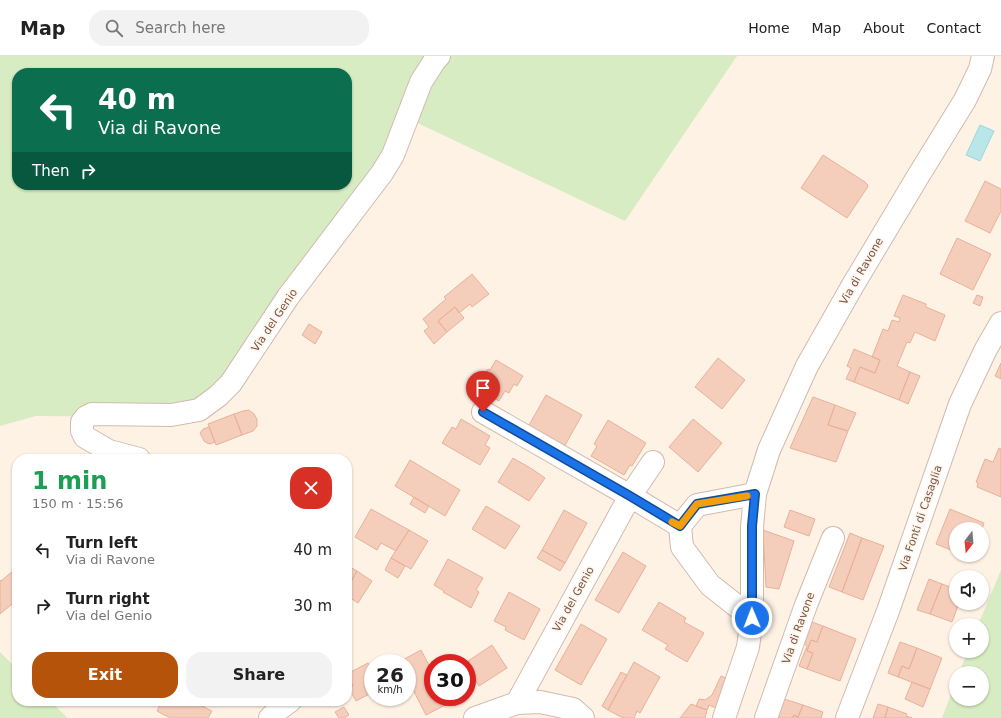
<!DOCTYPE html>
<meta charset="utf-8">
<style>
:root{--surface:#fff;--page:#f2f2f2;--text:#222;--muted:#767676;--line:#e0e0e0;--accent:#b45309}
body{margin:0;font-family:"DejaVu Sans",sans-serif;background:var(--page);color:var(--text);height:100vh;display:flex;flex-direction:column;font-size:15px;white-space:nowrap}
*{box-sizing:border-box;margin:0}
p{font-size:13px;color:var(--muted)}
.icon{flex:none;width:22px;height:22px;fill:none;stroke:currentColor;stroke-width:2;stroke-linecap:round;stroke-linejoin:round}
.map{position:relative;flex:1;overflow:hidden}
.panel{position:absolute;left:12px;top:398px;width:340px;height:252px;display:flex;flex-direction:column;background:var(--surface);border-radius:16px;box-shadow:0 1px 3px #0004}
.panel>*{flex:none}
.guide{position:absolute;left:12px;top:12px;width:340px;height:122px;border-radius:16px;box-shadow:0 1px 3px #0004;background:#0b6e4f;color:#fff;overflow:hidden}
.needle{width:26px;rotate:196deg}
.buttons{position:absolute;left:949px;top:466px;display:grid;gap:8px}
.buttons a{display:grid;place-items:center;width:40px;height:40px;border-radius:50%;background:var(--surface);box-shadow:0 1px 3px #0004;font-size:20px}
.speed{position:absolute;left:364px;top:598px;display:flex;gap:8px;font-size:20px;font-weight:700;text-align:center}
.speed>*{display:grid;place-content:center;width:52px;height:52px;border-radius:50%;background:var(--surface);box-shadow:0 1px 3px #0004;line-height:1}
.speed small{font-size:10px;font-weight:400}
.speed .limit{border:6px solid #d22;background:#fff;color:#111}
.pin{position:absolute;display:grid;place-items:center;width:34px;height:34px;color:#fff;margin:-41px -17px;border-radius:50% 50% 50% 0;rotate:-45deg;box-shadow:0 0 4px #0007}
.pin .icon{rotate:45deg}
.me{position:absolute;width:44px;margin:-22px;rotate:359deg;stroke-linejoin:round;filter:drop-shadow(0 0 3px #0008)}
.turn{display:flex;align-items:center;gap:14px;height:84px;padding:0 20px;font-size:18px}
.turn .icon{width:52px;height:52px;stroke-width:2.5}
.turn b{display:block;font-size:28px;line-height:34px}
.then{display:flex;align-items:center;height:38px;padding:0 20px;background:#0003;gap:8px;font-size:15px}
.round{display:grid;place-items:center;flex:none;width:42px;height:42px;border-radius:16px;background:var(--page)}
.headline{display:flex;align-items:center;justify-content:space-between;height:68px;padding:0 20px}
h1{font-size:24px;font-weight:600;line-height:30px;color:#1e9e55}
.action{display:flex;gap:8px;margin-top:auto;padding:8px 20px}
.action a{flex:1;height:46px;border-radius:16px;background:var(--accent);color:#fff;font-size:16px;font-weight:600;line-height:46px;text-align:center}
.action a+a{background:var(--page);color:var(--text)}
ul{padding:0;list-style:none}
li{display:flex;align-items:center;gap:12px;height:56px;padding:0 20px}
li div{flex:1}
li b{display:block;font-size:15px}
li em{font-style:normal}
header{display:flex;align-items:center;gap:24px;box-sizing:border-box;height:56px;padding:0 20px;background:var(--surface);border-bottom:1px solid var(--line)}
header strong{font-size:19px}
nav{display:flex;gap:22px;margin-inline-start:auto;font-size:14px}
.search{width:280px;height:36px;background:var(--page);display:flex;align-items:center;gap:10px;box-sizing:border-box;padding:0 14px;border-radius:16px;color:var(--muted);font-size:15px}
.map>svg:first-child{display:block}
.green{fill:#d7ecc2;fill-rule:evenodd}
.water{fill:#b8e6e9;stroke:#9dd7db}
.building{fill:#f5cdbb;stroke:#e8b19a}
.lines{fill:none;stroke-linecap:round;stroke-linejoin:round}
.minor-casing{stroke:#d2baad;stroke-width:24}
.minor{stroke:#fff;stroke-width:22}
.route-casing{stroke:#114b97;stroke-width:10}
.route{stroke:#1a73e8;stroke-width:7}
.slow{stroke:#f59e0b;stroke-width:7}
.labels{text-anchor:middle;stroke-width:3.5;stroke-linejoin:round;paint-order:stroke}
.street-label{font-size:11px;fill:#785548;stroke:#fff6ec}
</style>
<header>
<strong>Map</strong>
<div class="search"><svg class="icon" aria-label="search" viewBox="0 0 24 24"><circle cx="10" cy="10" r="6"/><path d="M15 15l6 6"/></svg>Search here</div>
<nav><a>Home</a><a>Map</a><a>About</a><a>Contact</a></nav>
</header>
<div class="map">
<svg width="1001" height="662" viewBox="0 0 1001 662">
<rect width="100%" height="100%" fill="#fef2e5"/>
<path class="green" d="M0 0H737L625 165 409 63 210 346 136 361 36 360 0 370ZM17 17H347V129H17Z
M1001 514V662H942L956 625V643H982V617H959L968 595H982V569H978Z
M0 596 17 613V645H50L68 662H0Z"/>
<path class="water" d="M980 69 994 75 980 105 966 99Z"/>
<path class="building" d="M823 99 865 126 868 129 867 132 847 162 801 132Z
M985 125 1001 133V155L990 177 965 165Z
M957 182 991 198 973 234 940 218Z
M472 218 489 238 472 251 470 248 459 257 455 251 438 265 447 276 434 288 424 275 429 271 423 263 446 243 444 241Z
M903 239 926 248V251L945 259 935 285 915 276 910 287 907 286 897 310 910 316 899 344 854 326 860 311 875 317 880 304 872 301 883 273 888 275 892 264 899 266 900 262 894 260Z
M977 239 983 241 980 250 973 247Z
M455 251 464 262 447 276 438 265Z
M309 268 322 276 315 288 302 279Z
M854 293 880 304 875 317 860 311 854 326 846 323 851 312 847 310Z
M718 302 745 324 722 353 695 331Z
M496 304 523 320 517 330 514 328 509 337 505 335 499 345 476 331 488 313 490 314Z
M1001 307V323L995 320Z
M910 316 920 320 908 348 899 344Z
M546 339 582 359 564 391 528 371Z
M813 341 835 349 828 369 848 375 836 406 790 392Z
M835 349 856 357 848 375 828 369Z
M249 354 254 358 257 363V370L253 375 242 379 234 358 243 355Z
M234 358 242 379 216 389 208 368Z
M461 363 490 380 485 389 490 392 480 409 442 387 452 371 456 373Z
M693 363 722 387 698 416 669 391Z
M608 364 646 387 632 410 630 409 624 419 591 400 597 390 594 388Z
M209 371 215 386 210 388 207 387 204 385 200 377 203 373Z
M999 392 1001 393V441L977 431 978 427 976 426 985 403 993 406Z
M513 402 532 413 545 422 529 445 498 426Z
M410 404 460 434 445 460 395 430Z
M414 441 429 450 425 457 410 448Z
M486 450 520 470 505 493 472 473Z
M371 453 409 474 396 495 381 487 377 494 355 481Z
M950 453 984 467 982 473H956V496L936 488Z
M564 454 587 467 565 507 542 494Z
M790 454 815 463 809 480 784 471Z
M409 474 428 485 411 513 391 502Z
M763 474 794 485 779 533 766 531Z
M850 477 862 482 842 536 829 531Z
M862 482 884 490 863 544 842 536Z
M542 494 565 507 560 515 537 502Z
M623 496 646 510 619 557 595 544Z
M391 502 405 510 398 522 385 514Z
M448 503 483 522 476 534 479 536 471 552 443 536 444 535 434 529Z
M347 509 357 515 347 533Z
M13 515 17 519V544L0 558V524L1 525Z
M357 515 372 525 358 547 347 540V533Z
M929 523 942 528 930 558 917 554Z
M942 528 956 533V547H959L952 566 930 558Z
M509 536 540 553 524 584 505 574 506 571 494 565Z
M659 546 686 562 684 566 704 577 687 606 665 593 668 589 642 574Z
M812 566 823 570 817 586 811 584 807 595 813 597 807 613 799 610 807 590 804 588Z
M581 568 607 583 581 629 555 614Z
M823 570 856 583 840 625 807 613 813 597 807 595 811 584 817 586Z
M900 586 917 592 909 613 902 610 898 621 888 617Z
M492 589 507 612 479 630 467 612V607H465Z
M917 592 942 602 930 633 898 621 902 610 909 613Z
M421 594 433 617V641H446L449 647 426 659 407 622V607H399V606Z
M634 606 660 621 640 657 637 655 634 662H623L608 654Z
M368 607 373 616V636L356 645 349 632 353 630 347 618Z
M621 616 627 619 608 654 602 650Z
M721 620 733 625 720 654 709 649 707 654 696 650 699 643 705 644 712 639Z
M912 626 930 633 923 651 905 643Z
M784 643 803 649 798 661 794 659 792 662H778Z
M162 645H178L180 646V645H192L212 655 208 662H170L157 655Z
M691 648 707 654 705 662H680Z
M878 648 888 651 885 662H873Z
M803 649 823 656 821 662H792L794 659 798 661Z
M344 651 349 659 344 662H339L335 656Z
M888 651 907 658 906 660 912 662H885Z"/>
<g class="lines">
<g class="minor-casing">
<path id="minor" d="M483 356 630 440 680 470
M139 403 109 395 85 381 82 375V366L86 361 92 358 171 359 199 354 218 340 231 327 288 241 382 117 393 99 421 26 435 4 439 0
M752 562 710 529 682 491 680 470 697 449 755 438
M517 647 630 440 653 406
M270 662 279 653 290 645
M475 662 517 647 540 646 573 653 583 662
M724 662 748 591 752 562V471L755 438 769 394 807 310 853 229 917 122 965 44 980 13 983 0
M766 662 806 549 833 482
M847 662 888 555 960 348 986 293 1001 267"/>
</g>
<use href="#minor" class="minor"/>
</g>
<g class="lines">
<g class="route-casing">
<path id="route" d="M483 356 630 440 680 470 697 448 755 438 752 470V562"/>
</g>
<use href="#route" class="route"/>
<path class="slow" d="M672 466 680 470 697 448 747 440"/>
</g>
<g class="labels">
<g class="street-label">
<text transform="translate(861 215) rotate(-60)" y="4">Via di Ravone</text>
<text transform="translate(274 264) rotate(-56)" y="4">Via del Genio</text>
<text transform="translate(920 462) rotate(-71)" y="4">Via Fonti di Casaglia</text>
<text transform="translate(573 543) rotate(-61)" y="4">Via del Genio</text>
<text transform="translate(798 572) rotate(-70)" y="4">Via di Ravone</text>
</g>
</g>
</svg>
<div class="buttons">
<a><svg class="needle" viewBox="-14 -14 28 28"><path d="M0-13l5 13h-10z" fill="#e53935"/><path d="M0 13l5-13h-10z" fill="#767676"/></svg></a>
<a><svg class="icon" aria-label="sound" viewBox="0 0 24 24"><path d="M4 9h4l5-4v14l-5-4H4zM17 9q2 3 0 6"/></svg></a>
<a>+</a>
<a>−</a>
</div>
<div class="speed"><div>26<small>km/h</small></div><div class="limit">30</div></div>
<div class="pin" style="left:483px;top:356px;background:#d93025"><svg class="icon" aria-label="arrive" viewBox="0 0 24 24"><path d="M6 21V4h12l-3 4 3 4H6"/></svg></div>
<svg class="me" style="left:752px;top:562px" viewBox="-20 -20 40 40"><circle r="17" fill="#1a73e8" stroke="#fff" stroke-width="3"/><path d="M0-11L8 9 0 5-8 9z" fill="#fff"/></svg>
<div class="guide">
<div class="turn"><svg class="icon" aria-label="left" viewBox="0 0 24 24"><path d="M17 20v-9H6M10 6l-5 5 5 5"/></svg><div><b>40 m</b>Via di Ravone</div></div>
<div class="then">Then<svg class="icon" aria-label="right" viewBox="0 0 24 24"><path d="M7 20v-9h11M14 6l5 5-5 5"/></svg></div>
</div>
<section class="panel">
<div class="headline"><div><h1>1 min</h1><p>150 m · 15:56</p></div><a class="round" style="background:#d93025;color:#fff"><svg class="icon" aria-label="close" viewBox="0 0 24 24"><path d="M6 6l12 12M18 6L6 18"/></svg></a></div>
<ul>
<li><svg class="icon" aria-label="left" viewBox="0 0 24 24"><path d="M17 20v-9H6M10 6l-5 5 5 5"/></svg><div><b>Turn left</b><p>Via di Ravone</p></div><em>40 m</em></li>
<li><svg class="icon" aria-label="right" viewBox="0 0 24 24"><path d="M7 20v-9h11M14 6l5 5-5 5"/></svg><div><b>Turn right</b><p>Via del Genio</p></div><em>30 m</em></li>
</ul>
<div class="action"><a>Exit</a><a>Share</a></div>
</section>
</div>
